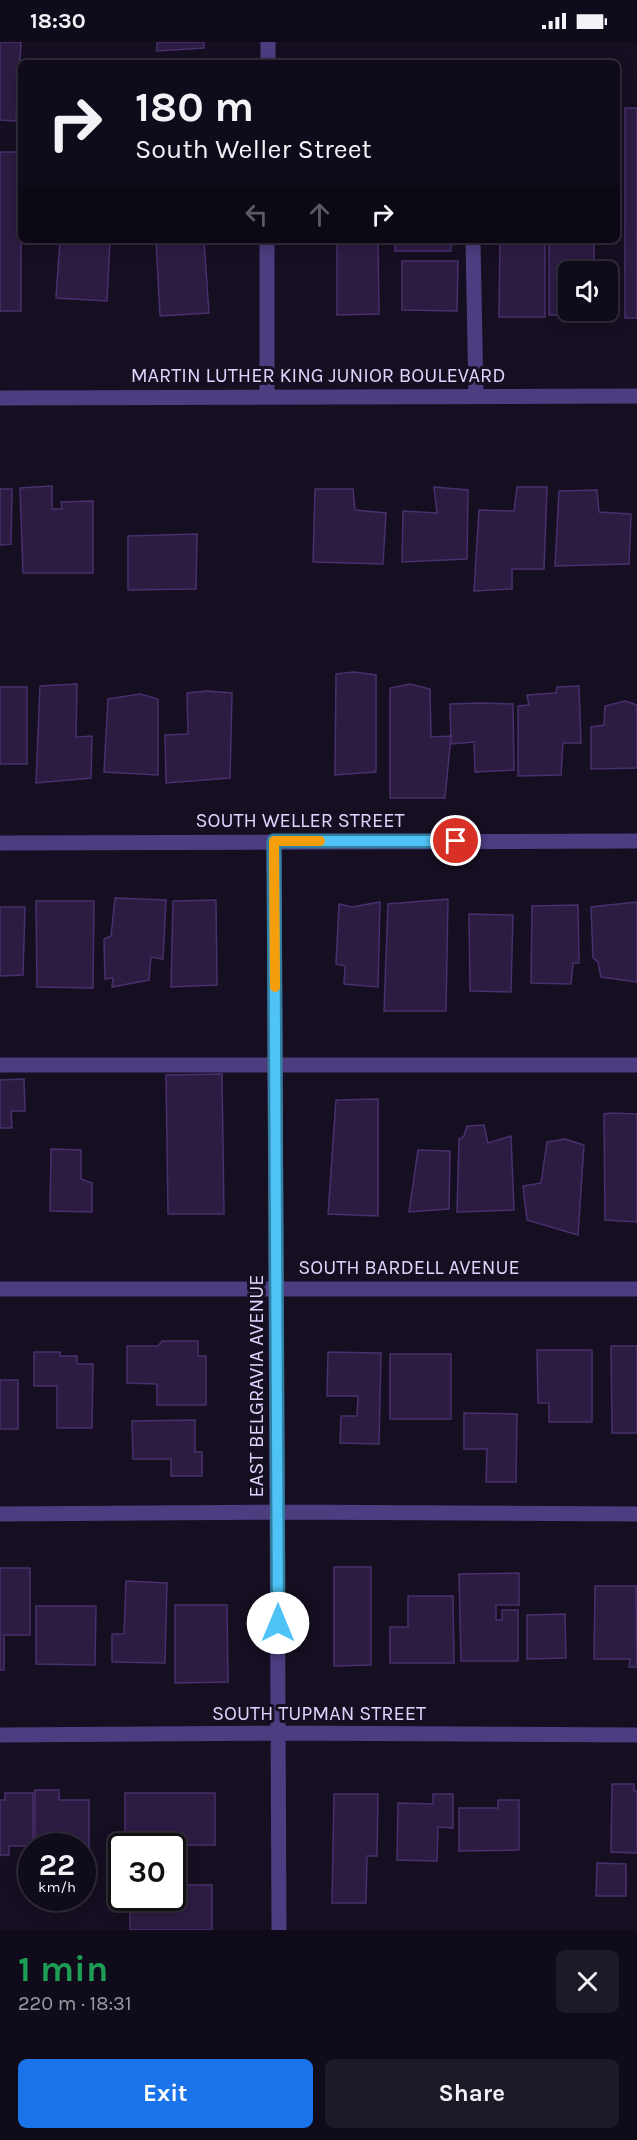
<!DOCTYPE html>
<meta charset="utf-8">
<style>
:root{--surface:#100b1a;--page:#1e1927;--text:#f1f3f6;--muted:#9c9ba2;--line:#302b39;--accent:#1a73e8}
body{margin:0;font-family:Karla,sans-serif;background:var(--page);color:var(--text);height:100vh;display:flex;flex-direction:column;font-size:22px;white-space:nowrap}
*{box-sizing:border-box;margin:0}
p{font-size:20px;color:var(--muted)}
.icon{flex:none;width:33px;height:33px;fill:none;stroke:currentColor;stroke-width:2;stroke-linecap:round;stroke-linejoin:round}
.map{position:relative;height:1888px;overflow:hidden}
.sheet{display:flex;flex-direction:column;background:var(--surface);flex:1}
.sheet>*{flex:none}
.guide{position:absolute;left:18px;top:18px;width:602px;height:183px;border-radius:9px;box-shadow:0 3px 15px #0003,0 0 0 2px var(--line);background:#100b1a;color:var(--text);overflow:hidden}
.tools{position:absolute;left:558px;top:219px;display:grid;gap:12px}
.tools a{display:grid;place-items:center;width:60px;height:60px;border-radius:9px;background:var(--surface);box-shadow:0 3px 15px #0003,0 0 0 2px var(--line);font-size:30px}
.speed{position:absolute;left:18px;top:1791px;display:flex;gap:12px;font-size:30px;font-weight:700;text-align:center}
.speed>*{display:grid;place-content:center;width:78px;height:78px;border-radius:50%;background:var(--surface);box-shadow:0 3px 15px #0003,0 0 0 2px var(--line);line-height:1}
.speed small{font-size:15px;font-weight:400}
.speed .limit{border:3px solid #111;border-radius:9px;background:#fff;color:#111}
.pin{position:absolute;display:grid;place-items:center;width:51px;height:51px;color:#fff;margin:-26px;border:3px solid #fff;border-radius:50%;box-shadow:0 2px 6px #0007}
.me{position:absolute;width:66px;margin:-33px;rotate:0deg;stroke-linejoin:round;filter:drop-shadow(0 0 4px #0008)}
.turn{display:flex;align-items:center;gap:21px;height:126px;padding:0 18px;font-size:27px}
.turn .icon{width:78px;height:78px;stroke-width:2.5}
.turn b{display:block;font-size:42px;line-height:51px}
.lanes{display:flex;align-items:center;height:57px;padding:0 18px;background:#0003;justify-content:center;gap:30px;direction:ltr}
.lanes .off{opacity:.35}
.round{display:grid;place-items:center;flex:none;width:63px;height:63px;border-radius:9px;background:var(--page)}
.head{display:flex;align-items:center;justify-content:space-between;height:102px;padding:0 18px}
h1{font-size:36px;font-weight:700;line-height:45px;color:#1e9e55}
.button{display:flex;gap:12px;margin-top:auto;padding:12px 18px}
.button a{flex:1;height:69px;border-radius:9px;background:var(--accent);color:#fff;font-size:24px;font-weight:700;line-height:69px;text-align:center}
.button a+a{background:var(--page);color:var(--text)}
.status{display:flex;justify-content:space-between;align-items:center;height:42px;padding:0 30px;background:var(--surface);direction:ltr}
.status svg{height:16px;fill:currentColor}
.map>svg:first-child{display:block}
.building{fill:#2c1c42;stroke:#482f6d;stroke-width:1.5}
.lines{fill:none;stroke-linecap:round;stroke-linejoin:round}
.minor{stroke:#4d3c7f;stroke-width:15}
.route-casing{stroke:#337fa1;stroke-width:15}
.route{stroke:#4fc3f7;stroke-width:10}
.slow{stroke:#f59e0b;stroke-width:10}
.labels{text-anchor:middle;stroke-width:6;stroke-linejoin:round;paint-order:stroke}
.street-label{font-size:20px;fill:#e0d3fd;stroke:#160f22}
</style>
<div class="status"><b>18:30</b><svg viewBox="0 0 49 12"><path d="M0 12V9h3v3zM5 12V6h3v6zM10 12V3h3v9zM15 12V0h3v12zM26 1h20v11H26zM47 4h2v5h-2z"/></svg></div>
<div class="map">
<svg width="637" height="1888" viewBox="0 0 637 1888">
<rect width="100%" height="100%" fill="#160f22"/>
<path class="building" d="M0 0H21L16 79 0 78Z
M157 0H204V6L157 9Z
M625 66H637V276H625Z
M0 110H21V269H0Z
M60 198H110L107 259 56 256Z
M156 198H204L209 271 160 274Z
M337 198H378L379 272 337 273Z
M395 198H451V209H395Z
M500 198H545V275H499Z
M549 198H594V230H568V268H594V273H549Z
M402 219H458L457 269 402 268Z
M52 444V467H62L61 460 93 459V531H23L20 446Z
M434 445 468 448 467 517 402 520 403 469 437 471Z
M517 445H547L544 527H512V547L474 549 479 468 514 469Z
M0 447H12L11 502 0 503Z
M315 447H353L355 468 386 471 383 522 313 520Z
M597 448 599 470 631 472 629 522 555 524 559 449Z
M197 492 196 547 128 548V494Z
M354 630 376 633V730L335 733 336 632Z
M77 642 76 695 92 694 91 736 36 741 40 644Z
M410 642 430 647 431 695 451 694 445 756H390V646Z
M579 644 581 701H563L561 733 518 734V664L529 663 527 653 556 651 557 645Z
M0 645H27V722H0Z
M207 649 232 651 230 736 166 741 165 693 188 692 187 651Z
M140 652 158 657V733L104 730 108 657Z
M625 659 637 663V726L591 727V685L604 683 605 664Z
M483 661 513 662 514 728 475 730 474 700 451 702 450 662Z
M115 856 166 858 163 917 151 915 149 938 112 945 113 936 105 937 104 897 111 894Z
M448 857 446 969H384L388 862Z
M216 858 217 943 171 945 173 859Z
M36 859H94L93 946 37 945Z
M380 860 378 945 344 942 345 924 336 922 339 862 352 865Z
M637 860V940L601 935 598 920 593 916 591 865Z
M578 863 579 921H573L571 942 531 941 532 864Z
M0 865H25L23 933 0 934Z
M469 872 513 873 511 950 470 949Z
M222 1032 224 1172H168L166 1033Z
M24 1037 25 1069H11L12 1086H0V1038Z
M378 1057V1174L328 1172 336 1058Z
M612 1071 637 1072V1180L605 1178 604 1072Z
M484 1083 488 1101 511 1094 514 1168 457 1170 459 1097 464 1094 467 1084Z
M565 1097 584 1103 578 1193 527 1178 523 1144 541 1141 547 1100Z
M51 1107 81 1108V1137L92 1141V1170L50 1169Z
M418 1108 450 1109 449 1167 409 1170Z
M162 1299H198V1314H206V1363H157V1342L127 1341V1304H158Z
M611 1304H637V1391H612Z
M537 1308H592V1380H549V1361H538Z
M34 1310H60V1314H77V1322H93L92 1386H57V1344H34Z
M328 1310 381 1311 379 1402 340 1401 341 1374H357L358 1354H327Z
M390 1312H451V1377H390Z
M0 1338H18V1387H0Z
M464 1371 517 1372 516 1440H486L487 1407H464Z
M195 1378V1410H202V1434H171V1417H133L132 1379Z
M334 1525H371V1623L334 1624Z
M0 1526H30V1593H4V1628H0Z
M519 1531V1563H496V1578H502V1568H518V1619H461L459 1532Z
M126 1539 167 1541 165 1621 112 1620V1592H124Z
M595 1544H636L637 1625H629L630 1617H594Z
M408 1554H453L454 1621H390V1585H408Z
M175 1563H227L228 1640 175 1641Z
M36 1564H96L95 1623 36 1622Z
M565 1572 566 1616 527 1617V1573Z
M612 1742H634V1749H637V1811L611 1810Z
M35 1748H59V1758H89V1809H82V1804H35Z
M5 1751H33V1804H9V1813H0V1758H5Z
M125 1751H215V1803H154V1795H125Z
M334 1752H378L377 1814H367L366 1861H332Z
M433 1752H453V1786L438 1785 437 1819 397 1818 398 1761 433 1762Z
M498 1758H519V1808L459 1809V1766H498Z
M597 1821 626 1822V1854H596Z
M172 1843H212V1888H130V1856H172Z"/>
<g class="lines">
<path class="minor" d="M268 21V0
M267 198V354
M473 198 476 354
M0 356 637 354
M274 799 279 1888
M0 801 637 799
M0 1023H637
M0 1247H637
M0 1472 278 1470 637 1472
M0 1693 279 1691 637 1693"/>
</g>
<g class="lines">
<g class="route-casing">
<path id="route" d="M278 1581 274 799H456"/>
</g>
<use href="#route" class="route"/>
<path class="slow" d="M275 945 274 799H320"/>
</g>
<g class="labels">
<g class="street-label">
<text x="318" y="340">MARTIN LUTHER KING JUNIOR BOULEVARD</text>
<text x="300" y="785">SOUTH WELLER STREET</text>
<text x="409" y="1232">SOUTH BARDELL AVENUE</text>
<text transform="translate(256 1344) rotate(-90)" y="7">EAST BELGRAVIA AVENUE</text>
<text x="319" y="1678">SOUTH TUPMAN STREET</text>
</g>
</g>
</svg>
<div class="tools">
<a><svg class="icon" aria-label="sound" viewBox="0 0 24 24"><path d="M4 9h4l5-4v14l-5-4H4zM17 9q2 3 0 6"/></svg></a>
</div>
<div class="speed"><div>22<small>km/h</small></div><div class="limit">30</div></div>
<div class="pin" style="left:456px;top:799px;background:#d93025"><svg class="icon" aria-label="arrive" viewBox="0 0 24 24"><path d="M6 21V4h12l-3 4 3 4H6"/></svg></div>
<svg class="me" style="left:278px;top:1581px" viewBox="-20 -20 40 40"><circle r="19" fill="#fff"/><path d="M0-13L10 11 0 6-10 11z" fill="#4fc3f7"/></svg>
<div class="guide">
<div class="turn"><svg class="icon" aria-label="right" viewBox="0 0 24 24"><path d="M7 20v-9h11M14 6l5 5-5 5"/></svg><div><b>180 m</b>South Weller Street</div></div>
<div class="lanes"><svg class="icon off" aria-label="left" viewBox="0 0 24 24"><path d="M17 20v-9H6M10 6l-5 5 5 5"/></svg><svg class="icon off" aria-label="ahead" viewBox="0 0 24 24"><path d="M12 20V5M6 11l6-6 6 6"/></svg><svg class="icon" aria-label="right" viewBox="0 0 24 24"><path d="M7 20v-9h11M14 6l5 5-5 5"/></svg></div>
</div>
</div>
<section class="sheet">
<div class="head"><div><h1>1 min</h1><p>220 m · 18:31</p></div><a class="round"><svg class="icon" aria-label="close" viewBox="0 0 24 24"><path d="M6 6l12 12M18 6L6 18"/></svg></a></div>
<div class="button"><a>Exit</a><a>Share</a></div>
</section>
